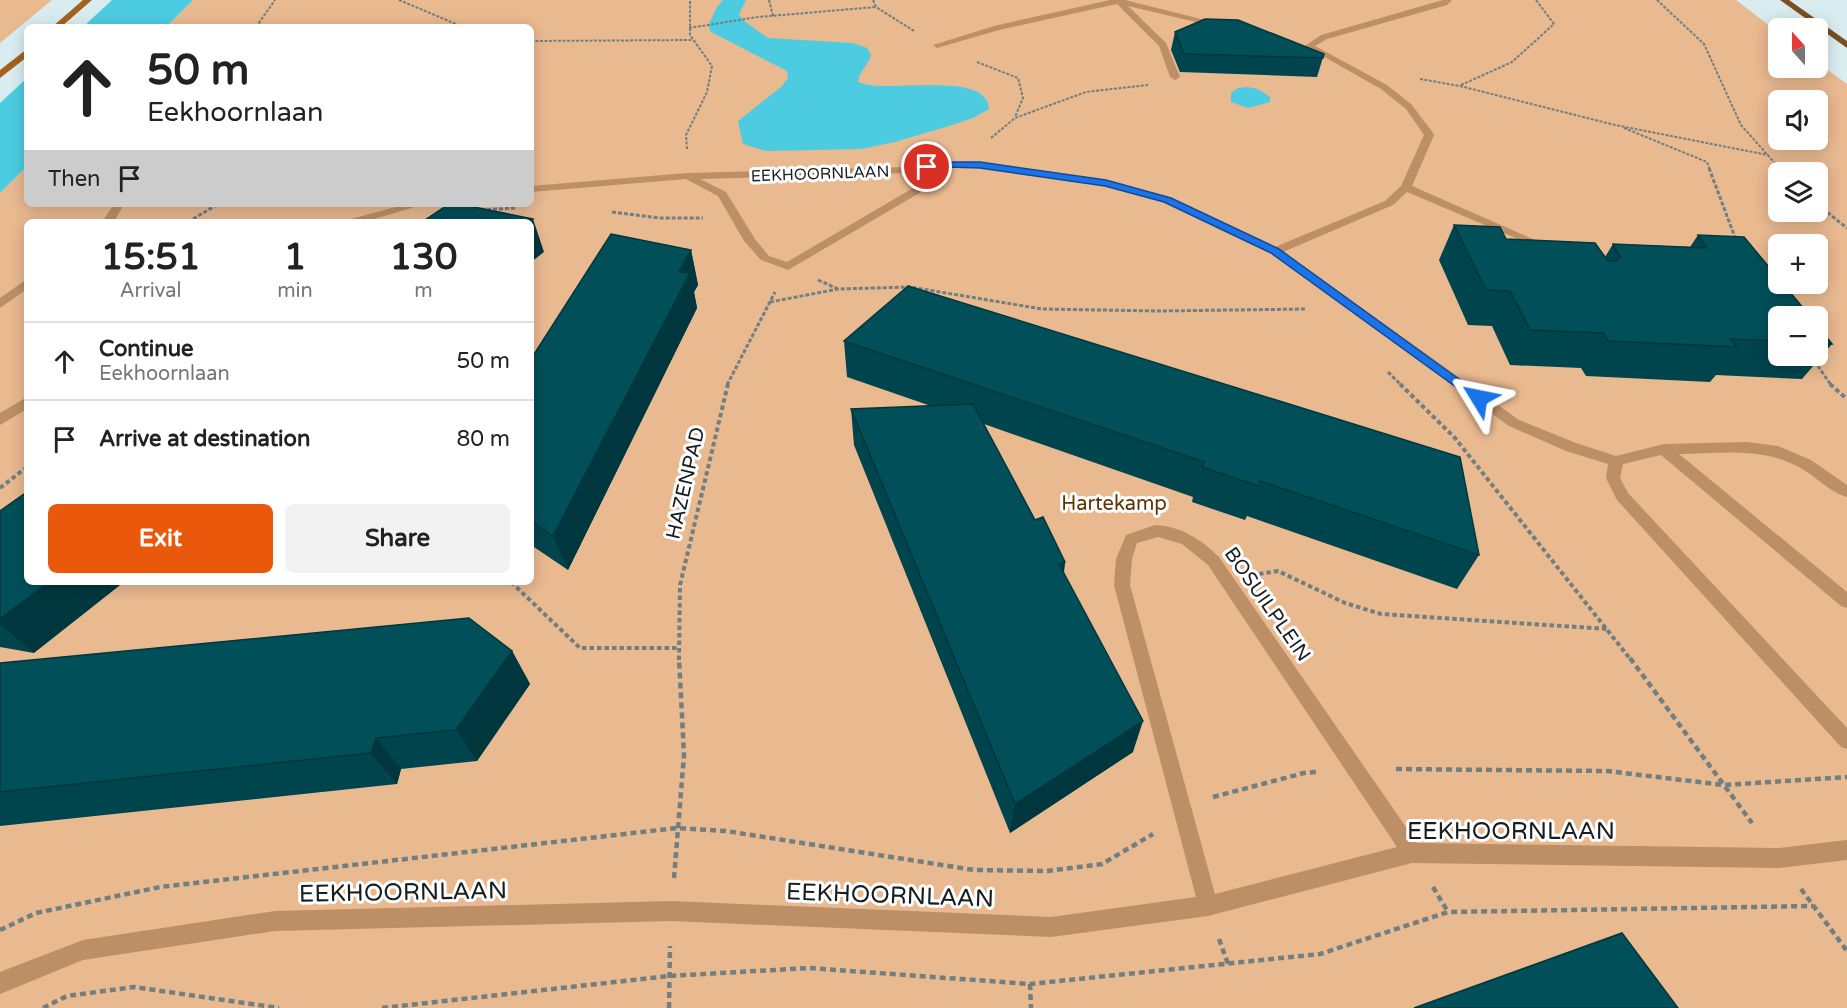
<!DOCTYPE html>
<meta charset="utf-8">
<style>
:root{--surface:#fff;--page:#f2f2f2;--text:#222;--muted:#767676;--line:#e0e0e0;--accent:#ea580c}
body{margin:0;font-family:"Varela Round",sans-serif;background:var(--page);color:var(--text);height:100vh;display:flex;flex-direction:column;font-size:22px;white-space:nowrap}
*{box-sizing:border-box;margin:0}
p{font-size:20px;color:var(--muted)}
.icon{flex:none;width:33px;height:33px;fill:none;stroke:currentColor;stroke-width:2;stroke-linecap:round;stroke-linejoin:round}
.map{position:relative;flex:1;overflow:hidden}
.side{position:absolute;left:24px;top:219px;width:510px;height:366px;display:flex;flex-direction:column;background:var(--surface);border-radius:9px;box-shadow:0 3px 15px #0003}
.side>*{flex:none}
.banner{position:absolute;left:24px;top:24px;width:510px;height:183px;border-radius:9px;box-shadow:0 3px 15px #0003;background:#fff;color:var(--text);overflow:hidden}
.needle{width:39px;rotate:339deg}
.buttons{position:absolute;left:1768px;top:18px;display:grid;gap:12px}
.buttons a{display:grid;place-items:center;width:60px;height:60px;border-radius:9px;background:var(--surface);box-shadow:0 3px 15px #0003;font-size:30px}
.pin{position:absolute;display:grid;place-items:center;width:51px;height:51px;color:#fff;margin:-26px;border:3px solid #fff;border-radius:50%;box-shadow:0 2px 6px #0007}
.me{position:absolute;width:66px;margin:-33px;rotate:305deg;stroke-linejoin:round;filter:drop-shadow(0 0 4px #0008)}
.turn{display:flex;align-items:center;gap:21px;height:126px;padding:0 24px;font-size:27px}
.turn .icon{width:78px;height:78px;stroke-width:2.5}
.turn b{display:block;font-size:42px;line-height:51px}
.then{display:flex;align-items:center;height:57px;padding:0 24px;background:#0003;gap:12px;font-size:22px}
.eta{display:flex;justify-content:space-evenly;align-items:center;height:102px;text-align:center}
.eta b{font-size:36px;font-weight:700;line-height:42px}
.primary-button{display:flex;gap:12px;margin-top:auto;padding:12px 24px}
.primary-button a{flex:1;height:69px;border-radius:9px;background:var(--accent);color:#fff;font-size:24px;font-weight:700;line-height:69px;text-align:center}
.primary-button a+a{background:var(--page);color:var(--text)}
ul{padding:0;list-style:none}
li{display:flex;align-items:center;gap:18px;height:78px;padding:0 24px;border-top:2px solid var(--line)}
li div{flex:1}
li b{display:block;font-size:22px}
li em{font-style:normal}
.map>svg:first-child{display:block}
.green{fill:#e9b990;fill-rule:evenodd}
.water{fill:#4dcce1}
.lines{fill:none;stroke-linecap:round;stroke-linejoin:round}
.path-far3{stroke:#717f81;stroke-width:2;stroke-dasharray:3 1.5;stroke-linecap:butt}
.path-far2{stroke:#717f81;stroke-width:3;stroke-dasharray:4 2;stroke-linecap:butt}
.path-far1{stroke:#717f81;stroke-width:4;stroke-dasharray:4.5 3;stroke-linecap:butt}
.path{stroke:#717f81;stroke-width:4.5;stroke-dasharray:6 4;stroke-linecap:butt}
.lane{fill:#bd8f67;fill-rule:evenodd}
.secondary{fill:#a5621b;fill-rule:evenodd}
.primary{fill:#7d4e1f;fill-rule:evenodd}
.wall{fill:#00444d}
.shaded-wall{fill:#00373e}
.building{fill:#004f59;stroke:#00373e;stroke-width:1.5}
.route{fill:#1a73e8;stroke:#114b97;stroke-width:1.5}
.labels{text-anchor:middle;stroke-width:6;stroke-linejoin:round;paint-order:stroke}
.far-street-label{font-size:16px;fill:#161e1f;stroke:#fff}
.street-label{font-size:20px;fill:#161e1f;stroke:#fff}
.park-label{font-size:20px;fill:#603400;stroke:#fff}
.near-street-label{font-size:24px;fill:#161e1f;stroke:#fff}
</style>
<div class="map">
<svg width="1847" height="1008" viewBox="0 0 1847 1008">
<rect width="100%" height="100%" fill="#d9edf0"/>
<path class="green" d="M0 0H52L0 43Z
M193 0H1736L1779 33V68H1818V63L1847 84V1008H0V193L27 166V204H531V27H166ZM1779 100H1818V140H1779ZM1779 172H1818V212H1779ZM27 222H531V582H27ZM1779 244H1818V284H1779ZM1779 316H1818V356H1779Z"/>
<path class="water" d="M112 0H193L166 27H83Z
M723 0H746L739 14 744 21 768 38 853 43 867 48 871 55C868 66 858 73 858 82 888 95 987 69 989 109L973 118 949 126 895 142 861 149 766 151 743 144 738 121 781 87 788 78 787 71 711 32 708 26 717 7Z
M27 78V166L0 193V103Z
M1247 87 1258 89 1270 97V102L1248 108 1231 102V93L1238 88Z"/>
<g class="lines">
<path class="path-far3" d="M399 0 463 27
M769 0 773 16
M873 0 876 7 914 31
M1657 0 1704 44 1741 125 1781 170
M256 27 275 0
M689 28 758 17 876 7
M531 41 692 40
M977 62 1018 78 1023 98 1015 117
M1420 79 1460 86 1615 125 1768 155
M1461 85 1512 62 1554 24 1536 0
M1624 128 1707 162 1710 170
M991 138 1015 118 1086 92 1148 85
M687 149 686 135 707 92 712 66 690 35V0"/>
<path class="path-far2" d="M1709 168 1736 240
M1780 168 1783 172
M1818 205 1847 228
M481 210 515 208
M612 212 659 218H703
M188 222 218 204
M818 280 838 289
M770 302 838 289 910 287 1042 309 1159 311 1305 309
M1811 356 1831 385
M1388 372 1401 385
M727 385 775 292"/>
<path class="path-far1" d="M1400 384 1455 438 1631 660
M1830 384 1847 399
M0 488 27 467
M1259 574 1278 571 1345 603 1381 614 1608 629
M511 582 580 648H678
M679 660 680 585 728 384"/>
<path class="path" d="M1630 658 1752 823
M1396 769 1607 771 1724 785 1847 777
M1213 797 1304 773 1316 772
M674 878 684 755 679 658
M1433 887 1448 912
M1801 889 1847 951
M0 930 36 913 160 887 677 828 726 831 974 870 1047 871 1102 864 1153 834
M1219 939 1228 964
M1030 984 1031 1008
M43 1008 67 996 134 987 279 1008
M382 1008 669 976 809 968 1030 984 1320 954 1448 912 1813 906
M669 1008 670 946"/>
<path class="lane" d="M1110 0H1125L1225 25 1221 28 1128 6 1166 43 1180 77 1175 80 1170 77 1159 46 1117 4 999 30 937 48 933 45 994 26Z
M1443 0H1452L1447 5 1327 39 1315 46 1387 85 1412 105 1433 133 1434 135 1412 186 1551 247 1549 249H1541L1407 192 1393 205 1283 252 1519 420 1576 443 1616 456 1664 444 1747 442 1778 446 1811 460 1847 485V497C1829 492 1816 476 1799 467 1762 447 1720 453 1679 454L1847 592V608L1841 606 1661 455 1623 464 1620 478 1628 493 1847 728V749L1841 747 1617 500 1606 478 1608 464 1566 451 1509 426 1271 253 1164 202 1105 186 979 168H950L933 185 788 270 761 260 744 241 718 196 686 179 531 192V186L687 173 908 167 947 162H979L1106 180 1172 198 1275 247 1385 201 1401 186 1424 135 1406 109 1381 89 1305 46 1321 35ZM937 169 925 181 787 262 769 256 755 239 726 192 700 179 908 173Z
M114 204H124L114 222H102Z
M407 204H425L364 222H345L347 220Z
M27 279V289L0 308V298Z
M27 397V409L0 425V413Z
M1155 525C1180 526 1201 539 1219 557L1417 843 1779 848 1847 840V860L1779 868 1412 863 1208 916 1051 937 672 921 275 931 83 960 0 994V972L83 940 275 911 672 901 1051 917 1196 897 1114 585 1116 559 1126 535ZM1158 537 1182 544 1208 565 1397 847 1215 894 1130 585 1132 559 1137 543Z"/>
<path class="secondary" d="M83 0H92L61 27H52Z
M27 49V57L0 78V70Z"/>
<path class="primary" d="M1780 0H1789L1847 41V48Z"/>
</g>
<path class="wall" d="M1175 32 1324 54 1317 77 1180 72 1171 50Z
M1454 225 1506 239 1605 257 1613 244 1690 247 1698 235 1779 316V356H1818V327L1832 344 1802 379 1716 375 1710 382 1586 376 1581 368 1510 365 1492 326 1468 325 1439 260Z
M691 250 698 285 694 292 697 308 568 570 531 545V359Z
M844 341 1479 555 1457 589 1247 516 1245 520 1192 502 1193 497 984 424 1035 520 1065 562 1064 573 1133 752 1010 833 854 445 851 409 931 406 847 377Z
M0 511 34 653 0 647Z
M512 651 530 684 477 761 401 769 397 784 0 826V663Z"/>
<path class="shaded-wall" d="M533 219 544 252 531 262V222H530Z
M691 250 698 285 694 292 697 308 568 570 553 536 679 272Z
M1065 562 1060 596 1059 564Z
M49 582H124L34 653 0 624V619Z
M512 651 530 684 477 761 456 730Z
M1143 721 1133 752 1010 833 1015 804Z
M376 738 401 769 397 784 371 753Z"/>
<path class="building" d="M1205 19 1238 20 1324 54 1323 58 1184 54 1175 32Z
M449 204H459L533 219 530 222H422Z
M1454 225 1500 227 1506 239 1595 243 1608 261H1616L1620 257 1613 244 1707 248 1698 235 1744 237 1779 279V284H1783L1810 316H1779V341L1731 339 1737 347 1608 341 1603 333 1530 330 1510 291 1486 290Z
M611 234 691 250 679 272 690 273 553 536 531 521V359Z
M908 286 1460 457 1479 555 1260 481 1258 486 1202 467 1204 462 844 341Z
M1818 327 1832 344 1818 343Z
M973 404 1035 520 1043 517 1065 562 1059 564 1143 721 1015 804 851 409Z
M27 492V582H49L0 619V511Z
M469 618 512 651 456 730 376 738 371 753 0 792V663Z
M1622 933 1678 1008H1414Z"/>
<path class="route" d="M947 162H980L1106 180 1171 198 1279 249 1485 398 1483 400H1474L1271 253 1164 202 1105 186 980 168 947 167 927 170 923 167Z"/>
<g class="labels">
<g class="far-street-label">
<text transform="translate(820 173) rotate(-2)" y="6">EEKHOORNLAAN</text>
</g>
<g class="street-label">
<text transform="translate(685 483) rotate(-77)" y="7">HAZENPAD</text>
<text transform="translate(1268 604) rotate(55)" y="7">BOSUILPLEIN</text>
</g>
<g class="park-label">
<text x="1114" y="510">Hartekamp</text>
</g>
<g class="near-street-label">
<text x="1511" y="839">EEKHOORNLAAN</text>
<text transform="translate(403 892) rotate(-1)" y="8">EEKHOORNLAAN</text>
<text transform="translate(890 895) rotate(2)" y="8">EEKHOORNLAAN</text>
</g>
</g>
</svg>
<div class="buttons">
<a><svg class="needle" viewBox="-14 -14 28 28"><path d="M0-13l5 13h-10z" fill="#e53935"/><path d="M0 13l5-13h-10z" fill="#767676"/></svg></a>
<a><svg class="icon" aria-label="sound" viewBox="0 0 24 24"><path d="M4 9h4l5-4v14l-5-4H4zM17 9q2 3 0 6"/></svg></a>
<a><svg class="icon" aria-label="layers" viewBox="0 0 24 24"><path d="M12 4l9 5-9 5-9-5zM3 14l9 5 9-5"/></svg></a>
<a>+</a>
<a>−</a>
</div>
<div class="pin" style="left:927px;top:167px;background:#d93025"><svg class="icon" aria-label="arrive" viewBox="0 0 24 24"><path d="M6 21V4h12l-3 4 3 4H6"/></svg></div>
<svg class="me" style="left:1479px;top:398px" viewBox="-20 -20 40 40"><path d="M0-17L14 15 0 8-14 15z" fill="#1a73e8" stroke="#fff" stroke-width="4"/></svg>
<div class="banner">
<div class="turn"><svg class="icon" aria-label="ahead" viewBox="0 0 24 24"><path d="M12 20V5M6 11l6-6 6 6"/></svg><div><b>50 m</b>Eekhoornlaan</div></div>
<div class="then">Then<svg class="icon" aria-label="arrive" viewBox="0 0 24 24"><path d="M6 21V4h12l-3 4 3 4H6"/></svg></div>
</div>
<section class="side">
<div class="eta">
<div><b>15:51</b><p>Arrival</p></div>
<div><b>1</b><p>min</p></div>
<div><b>130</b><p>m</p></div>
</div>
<ul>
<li><svg class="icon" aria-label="ahead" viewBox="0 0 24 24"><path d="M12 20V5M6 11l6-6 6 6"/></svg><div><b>Continue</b><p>Eekhoornlaan</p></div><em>50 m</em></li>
<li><svg class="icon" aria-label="arrive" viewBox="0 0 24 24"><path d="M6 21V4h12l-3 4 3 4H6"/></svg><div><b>Arrive at destination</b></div><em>80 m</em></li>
</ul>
<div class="primary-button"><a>Exit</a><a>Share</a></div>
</section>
</div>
